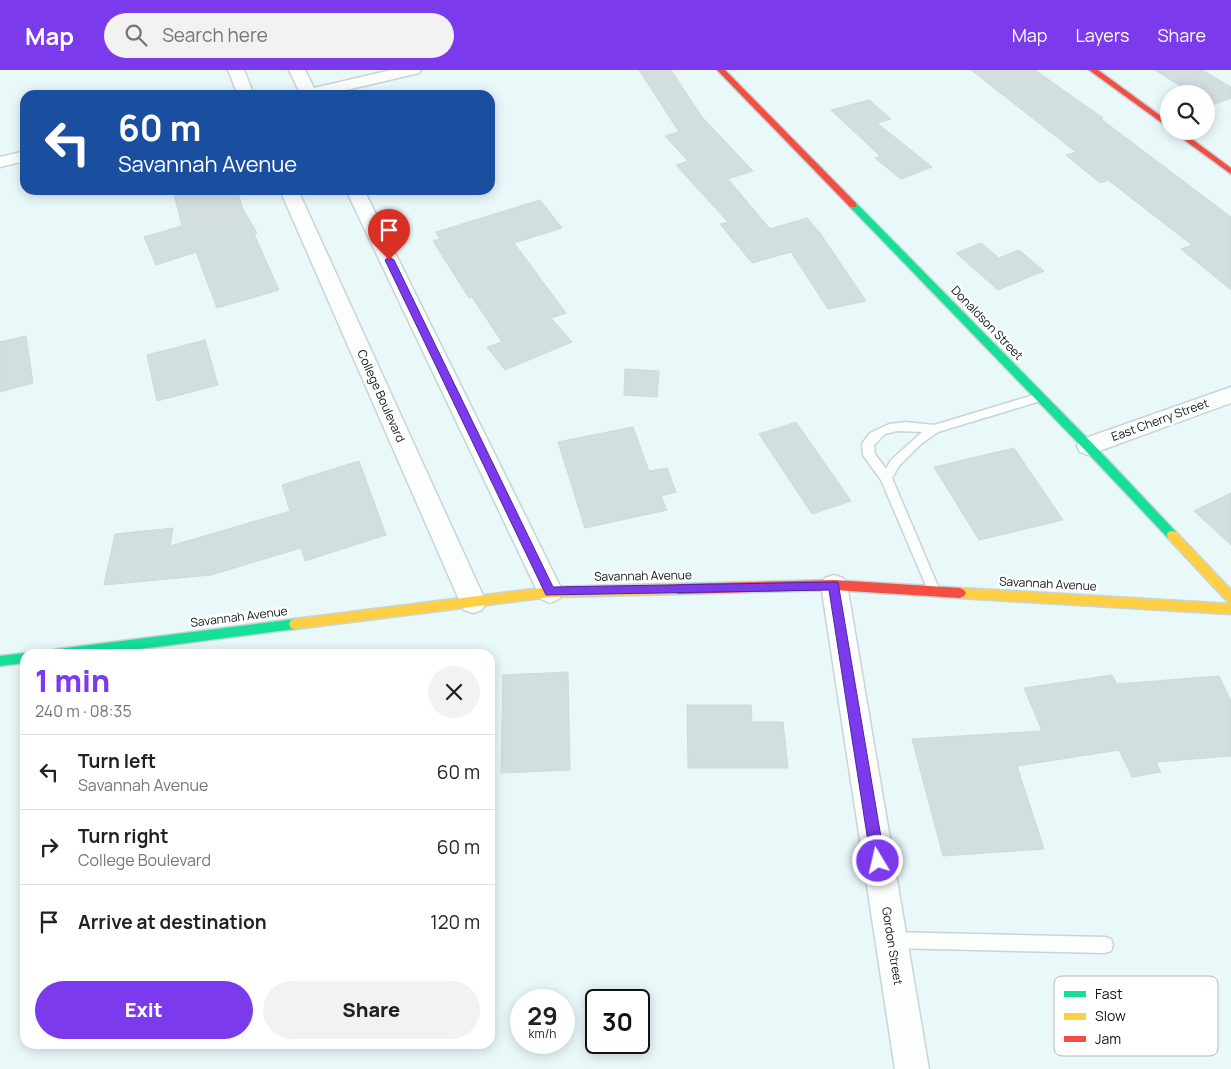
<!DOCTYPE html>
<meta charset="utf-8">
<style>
:root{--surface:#fff;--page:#f2f2f2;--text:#222;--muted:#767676;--line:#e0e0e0;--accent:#7c3aed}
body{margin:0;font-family:Manrope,sans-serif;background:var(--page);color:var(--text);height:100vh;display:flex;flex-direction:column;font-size:19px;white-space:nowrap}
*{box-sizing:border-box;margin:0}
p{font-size:16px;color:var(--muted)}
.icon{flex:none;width:28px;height:28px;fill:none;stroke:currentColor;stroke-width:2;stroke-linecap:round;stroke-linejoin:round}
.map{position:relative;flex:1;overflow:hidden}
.drawer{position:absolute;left:20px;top:579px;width:475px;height:400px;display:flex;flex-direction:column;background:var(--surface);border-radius:15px;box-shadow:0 2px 12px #0003}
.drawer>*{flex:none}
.guide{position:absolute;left:20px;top:20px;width:475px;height:105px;border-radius:15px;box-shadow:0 2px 12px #0003;background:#1a4fa0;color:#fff;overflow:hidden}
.buttons{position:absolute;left:1160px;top:15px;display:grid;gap:10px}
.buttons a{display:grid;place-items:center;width:55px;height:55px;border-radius:50%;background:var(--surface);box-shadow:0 2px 12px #0003;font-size:25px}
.speed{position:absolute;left:510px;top:919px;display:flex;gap:10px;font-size:25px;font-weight:700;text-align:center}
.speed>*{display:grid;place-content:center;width:65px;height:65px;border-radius:50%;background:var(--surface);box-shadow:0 2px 12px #0003;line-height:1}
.speed small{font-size:12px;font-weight:400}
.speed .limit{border:2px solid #111;border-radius:8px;background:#fff;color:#111}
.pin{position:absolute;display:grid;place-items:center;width:42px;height:42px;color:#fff;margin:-51px -21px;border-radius:50% 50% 50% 0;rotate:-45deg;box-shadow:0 0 5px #0007}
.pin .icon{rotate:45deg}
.me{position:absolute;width:55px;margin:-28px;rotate:351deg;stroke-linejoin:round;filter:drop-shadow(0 0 4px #0008)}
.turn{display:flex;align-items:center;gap:18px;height:105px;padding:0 15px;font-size:22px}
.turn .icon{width:65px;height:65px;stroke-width:2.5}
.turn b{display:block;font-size:35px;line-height:42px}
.round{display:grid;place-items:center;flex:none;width:52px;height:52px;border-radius:26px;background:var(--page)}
.summary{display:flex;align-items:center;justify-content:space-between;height:85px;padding:0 15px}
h1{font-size:30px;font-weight:800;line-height:38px;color:var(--accent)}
.action{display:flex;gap:10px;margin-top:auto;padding:10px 15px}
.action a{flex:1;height:58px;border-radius:30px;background:var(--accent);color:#fff;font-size:20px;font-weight:800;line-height:58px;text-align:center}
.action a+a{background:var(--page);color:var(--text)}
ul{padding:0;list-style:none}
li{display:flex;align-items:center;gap:15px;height:75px;padding:0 15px;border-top:1px solid var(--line)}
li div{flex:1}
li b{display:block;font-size:19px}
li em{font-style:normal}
header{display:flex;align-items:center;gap:30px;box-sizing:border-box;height:70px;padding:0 25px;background:var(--accent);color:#fff}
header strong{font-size:24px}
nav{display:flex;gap:28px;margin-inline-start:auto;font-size:18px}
.search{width:350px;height:45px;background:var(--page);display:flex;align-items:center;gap:12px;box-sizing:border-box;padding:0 18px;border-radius:28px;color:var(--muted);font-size:19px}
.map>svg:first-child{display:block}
.building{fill:#d3dee0;stroke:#ced9db}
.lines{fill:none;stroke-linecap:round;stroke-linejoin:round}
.lane-casing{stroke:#c8d4d5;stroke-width:3}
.street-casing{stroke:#c8d4d5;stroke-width:3}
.fast-casing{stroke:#c8d4d5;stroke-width:3}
.slow-casing{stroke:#c8d4d5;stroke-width:3}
.jam-casing{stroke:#c8d4d5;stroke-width:3}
.lane{fill:#fcfefe;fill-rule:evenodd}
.street{fill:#fcfefe;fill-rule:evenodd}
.fast{fill:#16e098;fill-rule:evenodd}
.slow{fill:#ffcf43;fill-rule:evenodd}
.jam{fill:#f24e42;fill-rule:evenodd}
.route{fill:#7c3aed;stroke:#51269a}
.labels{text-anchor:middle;stroke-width:5;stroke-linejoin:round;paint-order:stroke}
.street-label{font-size:12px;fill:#0d1616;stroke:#fff}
.key{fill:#fff;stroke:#b6b9b9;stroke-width:1}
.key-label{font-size:14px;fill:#0d1616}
</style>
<header>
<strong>Map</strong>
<div class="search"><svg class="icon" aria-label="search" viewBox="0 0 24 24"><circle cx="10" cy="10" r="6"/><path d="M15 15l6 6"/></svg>Search here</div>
<nav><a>Map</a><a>Layers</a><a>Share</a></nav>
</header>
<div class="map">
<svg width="1231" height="999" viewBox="0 0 1231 999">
<rect width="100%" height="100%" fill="#e9f8f9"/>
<path class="building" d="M639 0H671L702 47 753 101 728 109 770 159 807 148 820 163 866 231 828 239 791 182 752 193 720 154 728 152 676 95 688 91 665 66 679 62Z
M971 0H1035L1103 48 1101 49 1231 147V220L1181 179 1192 175 1108 110 1100 113 1066 85 1076 82Z
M1155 0H1202L1231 17V28L1212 35 1206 32V24H1193Z
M869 30 891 49 877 53 932 97 901 109 875 88 880 86 831 40Z
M173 120H237L243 139 257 163 254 164 279 220 217 238 196 182 156 195 144 167 182 156Z
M540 130 562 158 514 173 566 243 551 248 572 272 505 300 487 277 502 272 472 227 469 228 433 171 440 169 436 162Z
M981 173 999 188 1019 180 1044 201 998 220 956 183Z
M26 266 33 313 0 322V272Z
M205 270 218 315 157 331 147 285Z
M625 299 659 301 657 327 624 325Z
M796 352 851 431 812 444 759 364Z
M633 357 649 401 667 398 676 422 661 426 667 440 585 458 558 372Z
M1014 378 1063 450 979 470 934 397Z
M359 391 386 465 305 491 301 478 211 505 104 515 115 464 173 458 170 476 290 441 282 415Z
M1231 423V475L1194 441Z
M568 602 570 700 501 703 503 605Z
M1112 605 1117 614 1219 606 1231 631V686L1156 692 1161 702 1132 707 1119 680 1017 696 1044 779 943 786 912 669 1042 661 1024 618Z
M687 635H751L752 652H783L788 698H688Z"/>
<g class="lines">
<g class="lane-casing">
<path id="lane" d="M1040 323 1045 327 1044 330 938 362 921 374 899 396 892 408 940 521 938 525 934 526 930 525 881 410 863 385 862 374 870 363 889 354 906 352 934 355ZM897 361 922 362 891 390 886 399 875 384 874 375 885 364Z
M891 862 1105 867 1111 869 1113 875 1111 881 1105 883 891 878 885 876 883 870 885 864Z"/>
</g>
<g class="street-casing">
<path id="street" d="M228 0H244L254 25H238Z
M289 0H305L314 18 391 0H421L419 3 325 25H295L299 21Z
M25 81V91L0 97V87Z
M280 120H298L486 532 482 540 473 543 464 540 460 532Z
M346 120H364L563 522 559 529 550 533 541 529Z
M1231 317V333L1088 385 1080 382 1077 376 1080 370Z
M834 505 843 508 847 515 929 999H895L821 515 825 508Z"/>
</g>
<g class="fast-casing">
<path id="fast" d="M853 132 856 133 1092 373 1176 462 1177 465 1176 468H1168L1084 379 850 137V133Z
M295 549 299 550 301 554 299 558 295 559 101 584H52L54 580 58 579Z
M25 583 28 584H25V593L0 596V586Z"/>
</g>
<g class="slow-casing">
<path id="slow" d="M1172 461 1176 462 1231 520V533L1227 531 1168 468 1167 465 1168 462Z
M678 514 682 516 684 519 682 522 678 524 550 527 295 559 291 558 289 554 291 550 295 549 550 517Z
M960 518 1231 534V544L960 528 956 526 954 523 956 520Z"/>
</g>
<g class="jam-casing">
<path id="jam" d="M717 0H725L856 133V137H850Z
M1089 0H1098L1169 52V58Z
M1172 61H1181L1231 98V104Z
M834 510 960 518 964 520 966 523 964 526 960 528 834 520 678 524 674 522 672 519 674 516 678 514Z"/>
</g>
<use href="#lane" class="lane"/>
<use href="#street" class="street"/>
<use href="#fast" class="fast"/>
<use href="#slow" class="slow"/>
<use href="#jam" class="jam"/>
</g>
<path class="route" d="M389 187 394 190 553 517 838 512 885 791 883 796 878 798 873 796 871 791 829 520 546 525 385 190Z"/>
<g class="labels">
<g class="street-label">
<text transform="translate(987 253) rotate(46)" y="4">Donaldson Street</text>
<text transform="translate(381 326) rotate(66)" y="4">College Boulevard</text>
<text transform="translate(1160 350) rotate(-20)" y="4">East Cherry Street</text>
<text transform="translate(643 506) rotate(-1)" y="4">Savannah Avenue</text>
<text transform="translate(1048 514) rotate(3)" y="4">Savannah Avenue</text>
<text transform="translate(239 547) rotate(-7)" y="4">Savannah Avenue</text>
<text transform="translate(892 876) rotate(81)" y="4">Gordon Street</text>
</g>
</g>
<rect x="1054" y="906" width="164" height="80" rx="8" class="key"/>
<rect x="1064" y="921" width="22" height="6" fill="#16e098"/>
<rect x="1064" y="943" width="22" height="7" fill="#ffcf43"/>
<rect x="1064" y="966" width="22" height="6" fill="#f24e42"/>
<g class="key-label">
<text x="1095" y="929">Fast</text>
<text x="1095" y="951">Slow</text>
<text x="1095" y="974">Jam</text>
</g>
</svg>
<div class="buttons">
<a><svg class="icon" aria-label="search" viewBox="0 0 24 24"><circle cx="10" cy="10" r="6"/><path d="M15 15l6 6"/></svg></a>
</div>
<div class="speed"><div>29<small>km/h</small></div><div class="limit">30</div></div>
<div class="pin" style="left:389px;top:190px;background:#d93025"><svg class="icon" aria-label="arrive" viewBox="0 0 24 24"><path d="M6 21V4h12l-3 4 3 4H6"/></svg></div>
<svg class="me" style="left:878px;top:791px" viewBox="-20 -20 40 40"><circle r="17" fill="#7c3aed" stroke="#fff" stroke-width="3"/><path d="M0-11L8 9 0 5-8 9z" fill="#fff"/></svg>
<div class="guide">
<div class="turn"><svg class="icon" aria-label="left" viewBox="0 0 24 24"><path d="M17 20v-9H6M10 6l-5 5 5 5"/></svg><div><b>60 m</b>Savannah Avenue</div></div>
</div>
<section class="drawer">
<div class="summary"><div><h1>1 min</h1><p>240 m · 08:35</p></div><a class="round"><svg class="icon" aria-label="close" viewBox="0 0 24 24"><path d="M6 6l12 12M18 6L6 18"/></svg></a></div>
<ul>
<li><svg class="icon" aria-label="left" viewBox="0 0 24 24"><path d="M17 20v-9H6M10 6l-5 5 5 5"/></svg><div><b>Turn left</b><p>Savannah Avenue</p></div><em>60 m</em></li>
<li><svg class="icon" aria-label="right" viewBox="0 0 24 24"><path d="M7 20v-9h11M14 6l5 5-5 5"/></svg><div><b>Turn right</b><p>College Boulevard</p></div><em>60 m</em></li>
<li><svg class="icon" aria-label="arrive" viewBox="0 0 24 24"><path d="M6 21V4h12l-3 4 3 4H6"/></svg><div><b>Arrive at destination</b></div><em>120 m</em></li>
</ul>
<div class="action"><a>Exit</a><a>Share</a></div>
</section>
</div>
